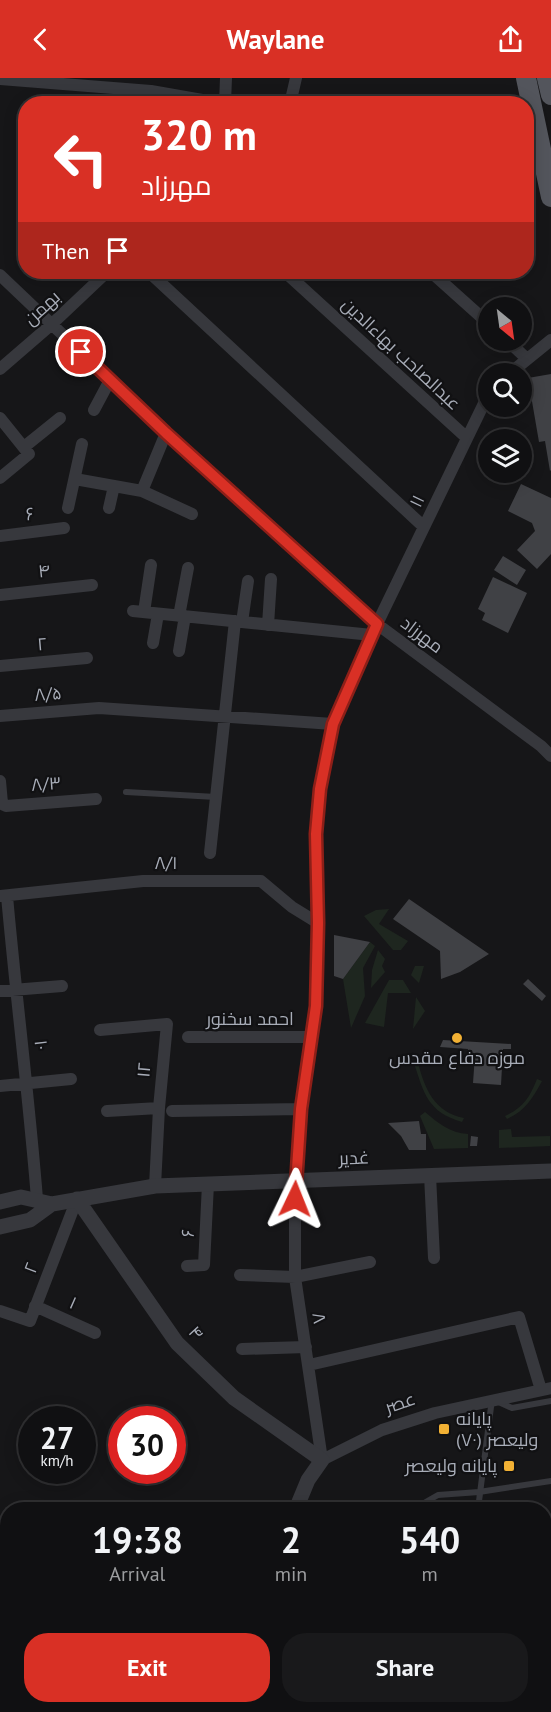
<!DOCTYPE html>
<meta charset="utf-8">
<style>
:root{--surface:#101012;--page:#19191b;--text:#f1f3f6;--muted:#9c9d9f;--line:#303032;--accent:#d93025}
body{margin:0;font-family:"PT Sans",Cairo,sans-serif;background:var(--page);color:var(--text);height:100vh;display:flex;flex-direction:column;font-size:22px;white-space:nowrap}
*{box-sizing:border-box;margin:0}
p{font-size:20px;color:var(--muted)}
.icon{flex:none;width:33px;height:33px;fill:none;stroke:currentColor;stroke-width:2;stroke-linecap:round;stroke-linejoin:round}
.map{position:relative;flex:1;overflow:hidden}
.sheet{position:absolute;left:0px;top:1424px;width:552px;height:212px;display:flex;flex-direction:column;background:var(--surface);border-radius:24px 24px 0 0;box-shadow:0 3px 15px #0003,0 0 0 2px var(--line)}
.sheet>*{flex:none}
.banner{position:absolute;left:18px;top:18px;width:516px;height:183px;border-radius:24px;box-shadow:0 3px 15px #0003,0 0 0 2px var(--line);background:#d93025;color:#fff;overflow:hidden}
.needle{width:39px;rotate:151deg}
.fabs{position:absolute;left:478px;top:219px;display:grid;gap:12px}
.fabs a{display:grid;place-items:center;width:54px;height:54px;border-radius:50%;background:var(--surface);box-shadow:0 3px 15px #0003,0 0 0 2px var(--line);font-size:30px}
.speed{position:absolute;left:18px;top:1328px;display:flex;gap:12px;font-size:30px;font-weight:700;text-align:center}
.speed>*{display:grid;place-content:center;width:78px;height:78px;border-radius:50%;background:var(--surface);box-shadow:0 3px 15px #0003,0 0 0 2px var(--line);line-height:1}
.speed small{font-size:15px;font-weight:400}
.speed .limit{border:9px solid #d22;background:#fff;color:#111}
.pin{position:absolute;display:grid;place-items:center;width:51px;height:51px;color:#fff;margin:-26px;border:3px solid #fff;border-radius:50%;box-shadow:0 2px 6px #0007}
.me{position:absolute;width:66px;margin:-33px;rotate:2deg;stroke-linejoin:round;filter:drop-shadow(0 0 4px #0008)}
.turn{display:flex;align-items:center;gap:21px;height:126px;padding:0 24px;font-size:27px}
.turn .icon{width:78px;height:78px;stroke-width:2.5}
.turn b{display:block;font-size:42px;line-height:51px}
.then{display:flex;align-items:center;height:57px;padding:0 24px;background:#0003;gap:12px;font-size:22px}
.eta{display:flex;justify-content:space-evenly;align-items:center;height:102px;text-align:center}
.eta b{font-size:36px;font-weight:700;line-height:42px}
.button{display:flex;gap:12px;margin-top:auto;padding:12px 24px}
.button a{flex:1;height:69px;border-radius:24px;background:var(--accent);color:#fff;font-size:24px;font-weight:700;line-height:69px;text-align:center}
.button a+a{background:var(--page);color:var(--text)}
header{display:flex;justify-content:space-between;align-items:center;height:78px;padding:0 24px;background:var(--accent);color:#fff;font-size:27px;font-weight:700}
.map>svg:first-child{display:block}
.green{fill:#1e261f}
.building{fill:#404145}
.lines{fill:none;stroke-linecap:round;stroke-linejoin:round}
.path{stroke:#3d3f44;stroke-width:2;stroke-dasharray:3 4.5;stroke-linecap:butt}
.service{stroke:#37383d;stroke-width:6}
.minor{stroke:#37383d;stroke-width:12}
.tertiary{stroke:#37383d;stroke-width:15}
.secondary{stroke:#45474d;stroke-width:18}
.primary{stroke:#53555c;stroke-width:20}
.route-casing{stroke:#8d1f18;stroke-width:15}
.route{stroke:#d93025;stroke-width:10}
.poi-dot{fill:#f2b134;stroke:#111113;stroke-width:2}
.labels{text-anchor:middle;stroke-width:4.5;stroke-linejoin:round;paint-order:stroke}
.street-label{font-size:18px;fill:#a8adb8;stroke:#111113}
.poi-label{font-size:18px;fill:#a8adb8;stroke:#111113}
</style>
<header><svg class="icon" aria-label="back" viewBox="0 0 24 24"><path d="M15 5l-7 7 7 7"/></svg>Waylane<svg class="icon" aria-label="share" viewBox="0 0 24 24"><path d="M12 15V3M7 8l5-5 5 5M5 13v7h14v-7"/></svg></header>
<div class="map">
<svg width="551" height="1634" viewBox="0 0 551 1634">
<rect width="100%" height="100%" fill="#161618"/>
<path class="green" d="M389 831 379 846 408 863 401 872H393L364 838 376 832Z
M370 864 375 868 363 890 365 918 351 950 343 901Z
M378 872 385 881 382 888 385 894 371 910 372 892Z
M415 888H424L419 905 411 897Z
M389 902H403L411 915H388L384 949 365 945Z
M416 919 425 933 413 951Z
M414 985H418C425 1011 434 1034 464 1040L462 1044C428 1034 424 1016 414 985Z
M537 1001 542 1003C533 1020 525 1033 507 1041L505 1038C523 1030 530 1019 537 1001Z
M425 1034C438 1045 450 1055 468 1056V1070L434 1071 420 1038Z
M511 1051 512 1059 550 1058V1068L499 1070V1052Z
M551 1455V1487L545 1480 544 1456Z"/>
<path class="building" d="M551 296V392L550 393 545 363 539 364 528 300Z
M521 406 551 420V476L537 491 517 472 535 453 532 445 508 433Z
M503 478 526 492 517 507 494 492Z
M493 499 527 515 508 555 482 542 485 535 478 531Z
M409 821 489 876 460 894 441 901 440 873 393 841Z
M334 857 370 864 343 901 334 898Z
M528 901 546 918 542 923 523 906Z
M443 962 511 966V971H503L501 1007 473 1005 475 977H467L468 971 440 969Z
M419 1043 421 1056H426V1072H409L401 1058 388 1045Z
M471 1058 478 1059 477 1068H470Z"/>
<g class="lines">
<path class="path" d="M544 1570 551 1573
M544 1585 551 1580
M501 1634 504 1628"/>
<path class="service" d="M126 714 216 719
M424 1431V1425L438 1417 479 1414 551 1403
M478 1431 492 1321 512 1330 551 1323
M544 1440 551 1439"/>
<path class="minor" d="M0 1 151 13 225 26
M225 25 226 0
M148 26 151 13
M290 26 296 0
M149 194 424 449
M285 194 467 360
M431 194 489 246
M0 197 166 355 377 546 541 668 551 678
M507 262 526 280
M0 291 52 246 107 194
M509 296 551 262
M489 315 377 546 333 646 320 711 316 756 318 845 316 928 301 1031 295 1102V1199L322 1382 382 1352 435 1335 551 1310
M94 332 110 302
M0 340 29 376 0 400
M24 369 60 340
M75 401 142 413 192 436
M142 413 166 355
M68 430 82 366
M109 430 114 408
M0 458 64 450
M0 517 92 507
M133 533 372 557
M144 534 151 487
M179 538 188 490
M242 544 248 503
M268 547 271 501
M153 565 158 536
M179 573 185 538
M0 588 87 580
M0 638 99 630 333 646
M0 703 2 725
M0 725 6 728 96 721
M210 775 235 543
M0 818 143 803H261L292 829 318 845
M7 818C16 919 29 1020 37 1121
M0 913 62 908
M100 952 167 946 159 1030 155 1108
M188 959H311
M0 1008 71 1001
M107 1033 159 1030
M172 1033 301 1031
M430 1097 434 1180
M187 1188 204 1187 208 1106
M240 1197 295 1199 370 1184
M35 1228 95 1255
M0 1233 30 1243 77 1121
M242 1271 306 1269
M309 1287 519 1239 541 1312"/>
<path class="tertiary" d="M77 1121 177 1265 234 1320 322 1382 308 1402 296 1431
M0 1124 21 1119 52 1126
M0 1149 30 1142 52 1126 155 1108 551 1093
M244 1634 246 1628"/>
<path class="secondary" d="M0 1523 8 1527
M0 1624 19 1634"/>
<path class="primary" d="M526 0 551 119
M547 0 551 17
M544 1495 551 1502
M0 1553 8 1557
M0 1590 8 1594
M544 1622 551 1609
M71 1628 83 1634
M157 1628 178 1634
M437 1628 440 1634"/>
</g>
<g class="lines">
<g class="route-casing">
<path id="route" d="M81 274 166 355 377 546 333 646 320 711 316 756 318 845 316 928 301 1031 295 1121"/>
</g>
<use href="#route" class="route"/>
</g>
<g class="poi-dot">
<circle cx="457" cy="960" r="6"/>
<rect x="438" y="1345" width="12" height="12" rx="3"/>
<rect x="503" y="1382" width="12" height="12" rx="3"/>
</g>
<g class="labels">
<g class="street-label">
<text transform="translate(42 230) rotate(-42)" y="6">بهمن</text>
<text transform="translate(401 276) rotate(43)" y="6">عبدالصاحب بهاءالدین</text>
<text transform="translate(417 423) rotate(-64)" y="6">۱۱</text>
<text transform="translate(30 436) rotate(-7)" y="6">۶</text>
<text transform="translate(44 493) rotate(-6)" y="6">۴</text>
<text transform="translate(422 557) rotate(37)" y="6">مهرزاد</text>
<text transform="translate(42 566) rotate(-5)" y="6">۲</text>
<text transform="translate(48 616) rotate(-4)" y="6">۸/۵</text>
<text transform="translate(46 706) rotate(-4)" y="6">۸/۳</text>
<text x="166" y="791">۸/۱</text>
<text x="250" y="947">احمد سخنور</text>
<text transform="translate(41 967) rotate(83)" y="6">۱۰</text>
<text transform="translate(144 992) rotate(-85)" y="6">۱۲</text>
<text transform="translate(354 1080) rotate(-2)" y="6">غدیر</text>
<text transform="translate(188 1155) rotate(-88)" y="6">۶</text>
<text transform="translate(31 1190) rotate(-69)" y="6">۲</text>
<text transform="translate(73 1225) rotate(24)" y="6">۱</text>
<text transform="translate(319 1240) rotate(81)" y="6">۸</text>
<text transform="translate(196 1255) rotate(47)" y="6">۴</text>
<text transform="translate(400 1325) rotate(-19)" y="6">عصر</text>
</g>
<g class="poi-label">
<text x="457" y="986">موزه دفاع مقدس</text>
<text x="456" y="1347" text-anchor="start">پایانه<tspan x="456" dy="21">ولیعصر (۷۰)</tspan></text>
<text x="497" y="1394" text-anchor="end">پایانه ولیعصر</text>
</g>
</g>
</svg>
<div class="fabs">
<a><svg class="needle" viewBox="-14 -14 28 28"><path d="M0-13l5 13h-10z" fill="#e53935"/><path d="M0 13l5-13h-10z" fill="#9c9d9f"/></svg></a>
<a><svg class="icon" aria-label="search" viewBox="0 0 24 24"><circle cx="10" cy="10" r="6"/><path d="M15 15l6 6"/></svg></a>
<a><svg class="icon" aria-label="layers" viewBox="0 0 24 24"><path d="M12 4l9 5-9 5-9-5zM3 14l9 5 9-5"/></svg></a>
</div>
<div class="speed"><div>27<small>km/h</small></div><div class="limit">30</div></div>
<div class="pin" style="left:81px;top:274px;background:#d93025"><svg class="icon" aria-label="arrive" viewBox="0 0 24 24"><path d="M6 21V4h12l-3 4 3 4H6"/></svg></div>
<svg class="me" style="left:295px;top:1121px" viewBox="-20 -20 40 40"><path d="M0-17L14 15 0 8-14 15z" fill="#d93025" stroke="#fff" stroke-width="4"/></svg>
<div class="banner">
<div class="turn"><svg class="icon" aria-label="left" viewBox="0 0 24 24"><path d="M17 20v-9H6M10 6l-5 5 5 5"/></svg><div><b>320 m</b>مهرزاد</div></div>
<div class="then">Then<svg class="icon" aria-label="arrive" viewBox="0 0 24 24"><path d="M6 21V4h12l-3 4 3 4H6"/></svg></div>
</div>
<section class="sheet">
<div class="eta">
<div><b>19:38</b><p>Arrival</p></div>
<div><b>2</b><p>min</p></div>
<div><b>540</b><p>m</p></div>
</div>
<div class="button"><a>Exit</a><a>Share</a></div>
</section>
</div>
